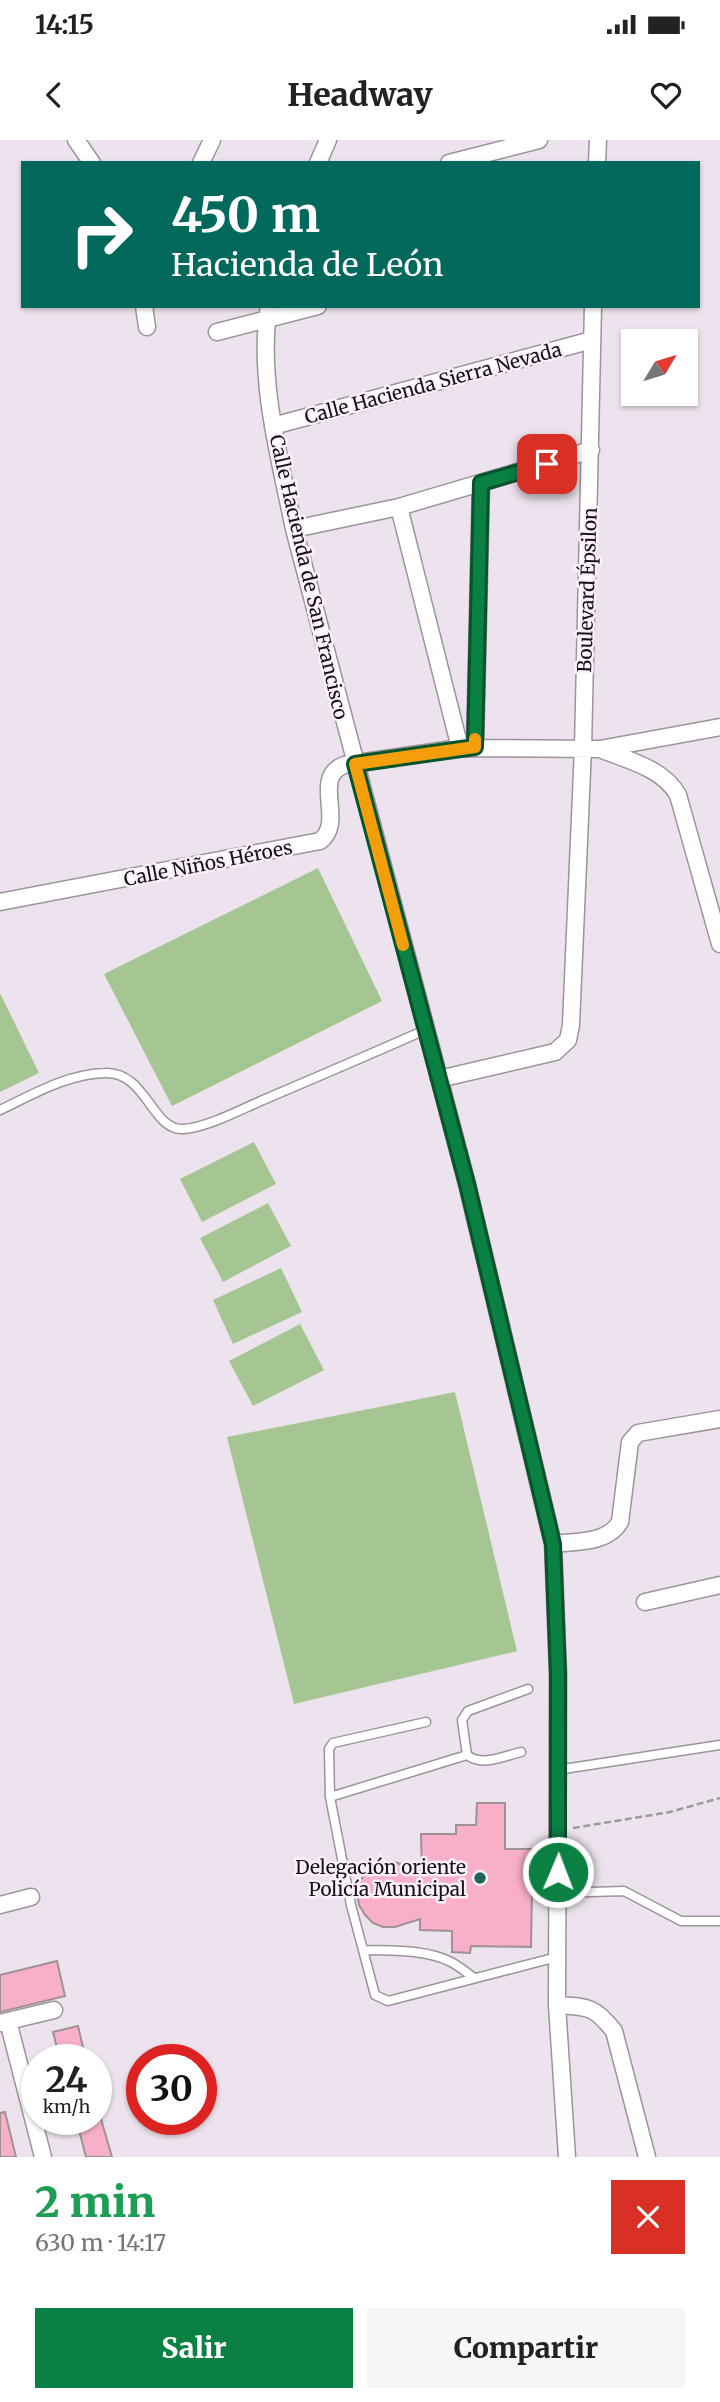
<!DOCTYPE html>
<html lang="es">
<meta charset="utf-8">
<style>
:root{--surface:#fff;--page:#f6f6f6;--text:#222;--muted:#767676;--accent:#0b8043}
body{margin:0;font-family:Merriweather,serif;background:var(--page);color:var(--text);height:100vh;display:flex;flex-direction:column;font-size:26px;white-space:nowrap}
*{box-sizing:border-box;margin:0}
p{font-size:23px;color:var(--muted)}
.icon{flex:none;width:38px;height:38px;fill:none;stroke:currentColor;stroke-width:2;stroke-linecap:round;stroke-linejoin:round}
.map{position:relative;height:2017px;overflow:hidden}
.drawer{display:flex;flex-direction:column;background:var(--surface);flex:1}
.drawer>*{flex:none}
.hud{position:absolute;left:21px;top:21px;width:679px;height:147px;border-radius:0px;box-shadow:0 2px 5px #0004;background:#00695c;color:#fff;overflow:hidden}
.needle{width:46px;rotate:52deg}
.tools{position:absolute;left:621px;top:189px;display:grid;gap:14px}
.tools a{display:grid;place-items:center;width:77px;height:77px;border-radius:0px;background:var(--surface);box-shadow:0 2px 5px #0004;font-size:35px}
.speed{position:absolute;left:21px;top:1904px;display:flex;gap:14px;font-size:35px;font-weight:700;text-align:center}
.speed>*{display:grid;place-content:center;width:91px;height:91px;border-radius:50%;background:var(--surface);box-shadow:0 2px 5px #0004;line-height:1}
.speed small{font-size:18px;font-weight:400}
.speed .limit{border:10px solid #d22;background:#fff;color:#111}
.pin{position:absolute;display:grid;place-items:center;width:60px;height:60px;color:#fff;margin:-30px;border-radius:14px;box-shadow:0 4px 10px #0006}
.me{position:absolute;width:77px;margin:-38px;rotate:1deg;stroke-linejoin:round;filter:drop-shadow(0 0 5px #0008)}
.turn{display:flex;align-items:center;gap:24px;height:147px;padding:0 35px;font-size:32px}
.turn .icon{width:91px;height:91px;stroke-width:2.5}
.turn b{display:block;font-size:49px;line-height:60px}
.round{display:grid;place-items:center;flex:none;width:74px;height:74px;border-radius:0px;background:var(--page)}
.head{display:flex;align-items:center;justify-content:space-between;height:119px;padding:0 35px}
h1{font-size:42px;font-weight:800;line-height:52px;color:#1e9e55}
.cta{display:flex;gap:14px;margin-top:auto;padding:14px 35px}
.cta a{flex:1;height:80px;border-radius:0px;background:var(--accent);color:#fff;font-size:28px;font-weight:800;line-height:80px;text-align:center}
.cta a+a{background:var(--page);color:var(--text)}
.status{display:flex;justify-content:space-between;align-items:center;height:49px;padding:0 35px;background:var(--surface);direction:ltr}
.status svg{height:19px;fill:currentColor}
header{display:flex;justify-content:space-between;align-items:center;height:91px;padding:0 35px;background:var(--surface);font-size:32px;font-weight:800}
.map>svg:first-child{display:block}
.green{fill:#a5c693}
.building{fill:#f8b0c8;stroke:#a09196;stroke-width:2}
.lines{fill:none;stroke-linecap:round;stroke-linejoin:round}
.service-casing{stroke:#9c939d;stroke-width:11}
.minor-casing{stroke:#9c939d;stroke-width:19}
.path{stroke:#9f98a0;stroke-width:2.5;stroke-dasharray:7 3.5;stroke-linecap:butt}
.service{stroke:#fff;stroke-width:8}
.minor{stroke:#fff;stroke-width:16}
.route-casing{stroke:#07532c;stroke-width:18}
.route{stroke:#0b8043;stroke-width:12}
.slow{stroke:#f59e0b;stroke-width:12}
.poi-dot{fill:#1f675d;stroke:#fbf0fb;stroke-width:2.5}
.labels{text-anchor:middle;stroke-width:5;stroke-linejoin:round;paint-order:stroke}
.street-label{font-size:19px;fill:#151216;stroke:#fbf0fb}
.poi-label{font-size:19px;fill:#151216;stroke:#fbf0fb;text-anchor:end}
</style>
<div class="status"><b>14:15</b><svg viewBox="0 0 49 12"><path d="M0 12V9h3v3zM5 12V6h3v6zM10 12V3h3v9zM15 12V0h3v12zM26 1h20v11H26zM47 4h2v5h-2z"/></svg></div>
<header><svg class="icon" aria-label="back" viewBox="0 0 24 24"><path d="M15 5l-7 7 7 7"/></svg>Headway<svg class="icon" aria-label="heart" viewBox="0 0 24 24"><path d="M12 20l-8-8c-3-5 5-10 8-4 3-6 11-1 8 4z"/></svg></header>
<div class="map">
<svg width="720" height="2017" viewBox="0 0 720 2017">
<rect width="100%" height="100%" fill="#ede3ee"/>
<path class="green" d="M318 728 382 861 172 966 104 834Z
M0 853 39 933 0 952Z
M254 1002 276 1044 202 1082 180 1039Z
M268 1063 291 1106 223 1142 200 1098Z
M281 1128 302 1172 233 1204 213 1160Z
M300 1184 324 1230 253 1266 229 1221Z
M455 1252 517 1511 294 1564 227 1297Z"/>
<path class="building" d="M477 1663H505V1709H531V1722H539L538 1750H532L531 1807 471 1806 470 1813 452 1812V1791L420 1790V1779L395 1787H383L373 1783 365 1775 359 1765 357 1754 359 1743 365 1734 373 1726 383 1723 395 1722 422 1732 421 1694H456V1685H476Z
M57 1821 65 1856 0 1872V1835Z
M78 1886 86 1920H60L53 1892Z
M5 1972 16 2017H0V1973Z
M76 1979H101L112 2017H86Z"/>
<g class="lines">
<g class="service-casing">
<path id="service" d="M0 970C34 954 67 934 105 933 146 931 152 991 183 989 206 988 242 969 263 960 317 937 371 914 425 890
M426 1582 333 1603 329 1609 330 1657 351 1765 375 1855 388 1861 557 1817
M521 1612C504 1616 482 1627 467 1615L462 1580 468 1571 528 1549
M557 1630 720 1605
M330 1657 467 1615
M558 1753 624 1751 681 1781H720
M365 1810C393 1811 425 1809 451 1822 459 1826 467 1833 474 1838"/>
</g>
<g class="minor-casing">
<path id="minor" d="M76 0 92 23
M201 23 212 0
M318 23 328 0
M449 23 539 0
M597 23 598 0
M144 166 147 187
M269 166C257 238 280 319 294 389L467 1044 553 1404 558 1534 557 1865 567 2017
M217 192 318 166
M273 286 592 200
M399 367 460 608
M294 389 399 367 591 310
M475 607 481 343
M600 609C627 620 663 628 678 655L720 804
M0 762 320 701C346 682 311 638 344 625L460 608 600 609 720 587
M439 939 555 912 568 900 571 885 583 608 593 166
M553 1404C576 1401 607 1404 620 1382L630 1302 638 1293 720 1279
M645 1462 720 1445
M0 1765 31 1757
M557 1865C588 1867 594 1866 614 1891L647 2017
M8 1881 43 2017
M0 1883 54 1870"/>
</g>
<path class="path" d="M573 1688 670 1672 720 1658"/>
<use href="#service" class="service"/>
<use href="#minor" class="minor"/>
</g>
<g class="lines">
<g class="route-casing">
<path id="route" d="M547 324 481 343 475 607 355 624 467 1044 553 1404 558 1534V1732"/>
</g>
<use href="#route" class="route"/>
<path class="slow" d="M403 805 355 624 475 607V599"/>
</g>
<circle class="poi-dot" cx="480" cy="1738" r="7"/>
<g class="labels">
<g class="street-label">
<text transform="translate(433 243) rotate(-15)" y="7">Calle Hacienda Sierra Nevada</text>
<text transform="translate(309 437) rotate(77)" y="7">Calle Hacienda de San Francisco</text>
<text transform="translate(587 450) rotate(-88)" y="7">Boulevard Épsilon</text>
<text transform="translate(208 723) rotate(-11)" y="7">Calle Niños Héroes</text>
</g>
<g class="poi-label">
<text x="466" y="1734">Delegación oriente<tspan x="466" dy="22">Policía Municipal</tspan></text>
</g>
</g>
</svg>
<div class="tools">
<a><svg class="needle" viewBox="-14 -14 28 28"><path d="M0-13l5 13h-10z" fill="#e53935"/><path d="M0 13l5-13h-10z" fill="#767676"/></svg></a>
</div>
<div class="speed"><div>24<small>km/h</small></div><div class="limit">30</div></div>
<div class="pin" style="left:547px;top:324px;background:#d93025"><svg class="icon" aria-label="arrive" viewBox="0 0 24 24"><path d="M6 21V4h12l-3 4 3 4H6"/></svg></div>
<svg class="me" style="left:558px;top:1732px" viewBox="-20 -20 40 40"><circle r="17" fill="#0b8043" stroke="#fff" stroke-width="3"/><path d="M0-11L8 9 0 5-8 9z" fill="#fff"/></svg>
<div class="hud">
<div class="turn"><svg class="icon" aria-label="right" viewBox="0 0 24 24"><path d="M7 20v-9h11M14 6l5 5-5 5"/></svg><div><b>450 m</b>Hacienda de León</div></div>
</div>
</div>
<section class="drawer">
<div class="head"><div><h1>2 min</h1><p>630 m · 14:17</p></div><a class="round" style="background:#d93025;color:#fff"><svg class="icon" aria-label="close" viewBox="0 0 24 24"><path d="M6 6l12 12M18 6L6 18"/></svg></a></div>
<div class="cta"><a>Salir</a><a>Compartir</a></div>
</section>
